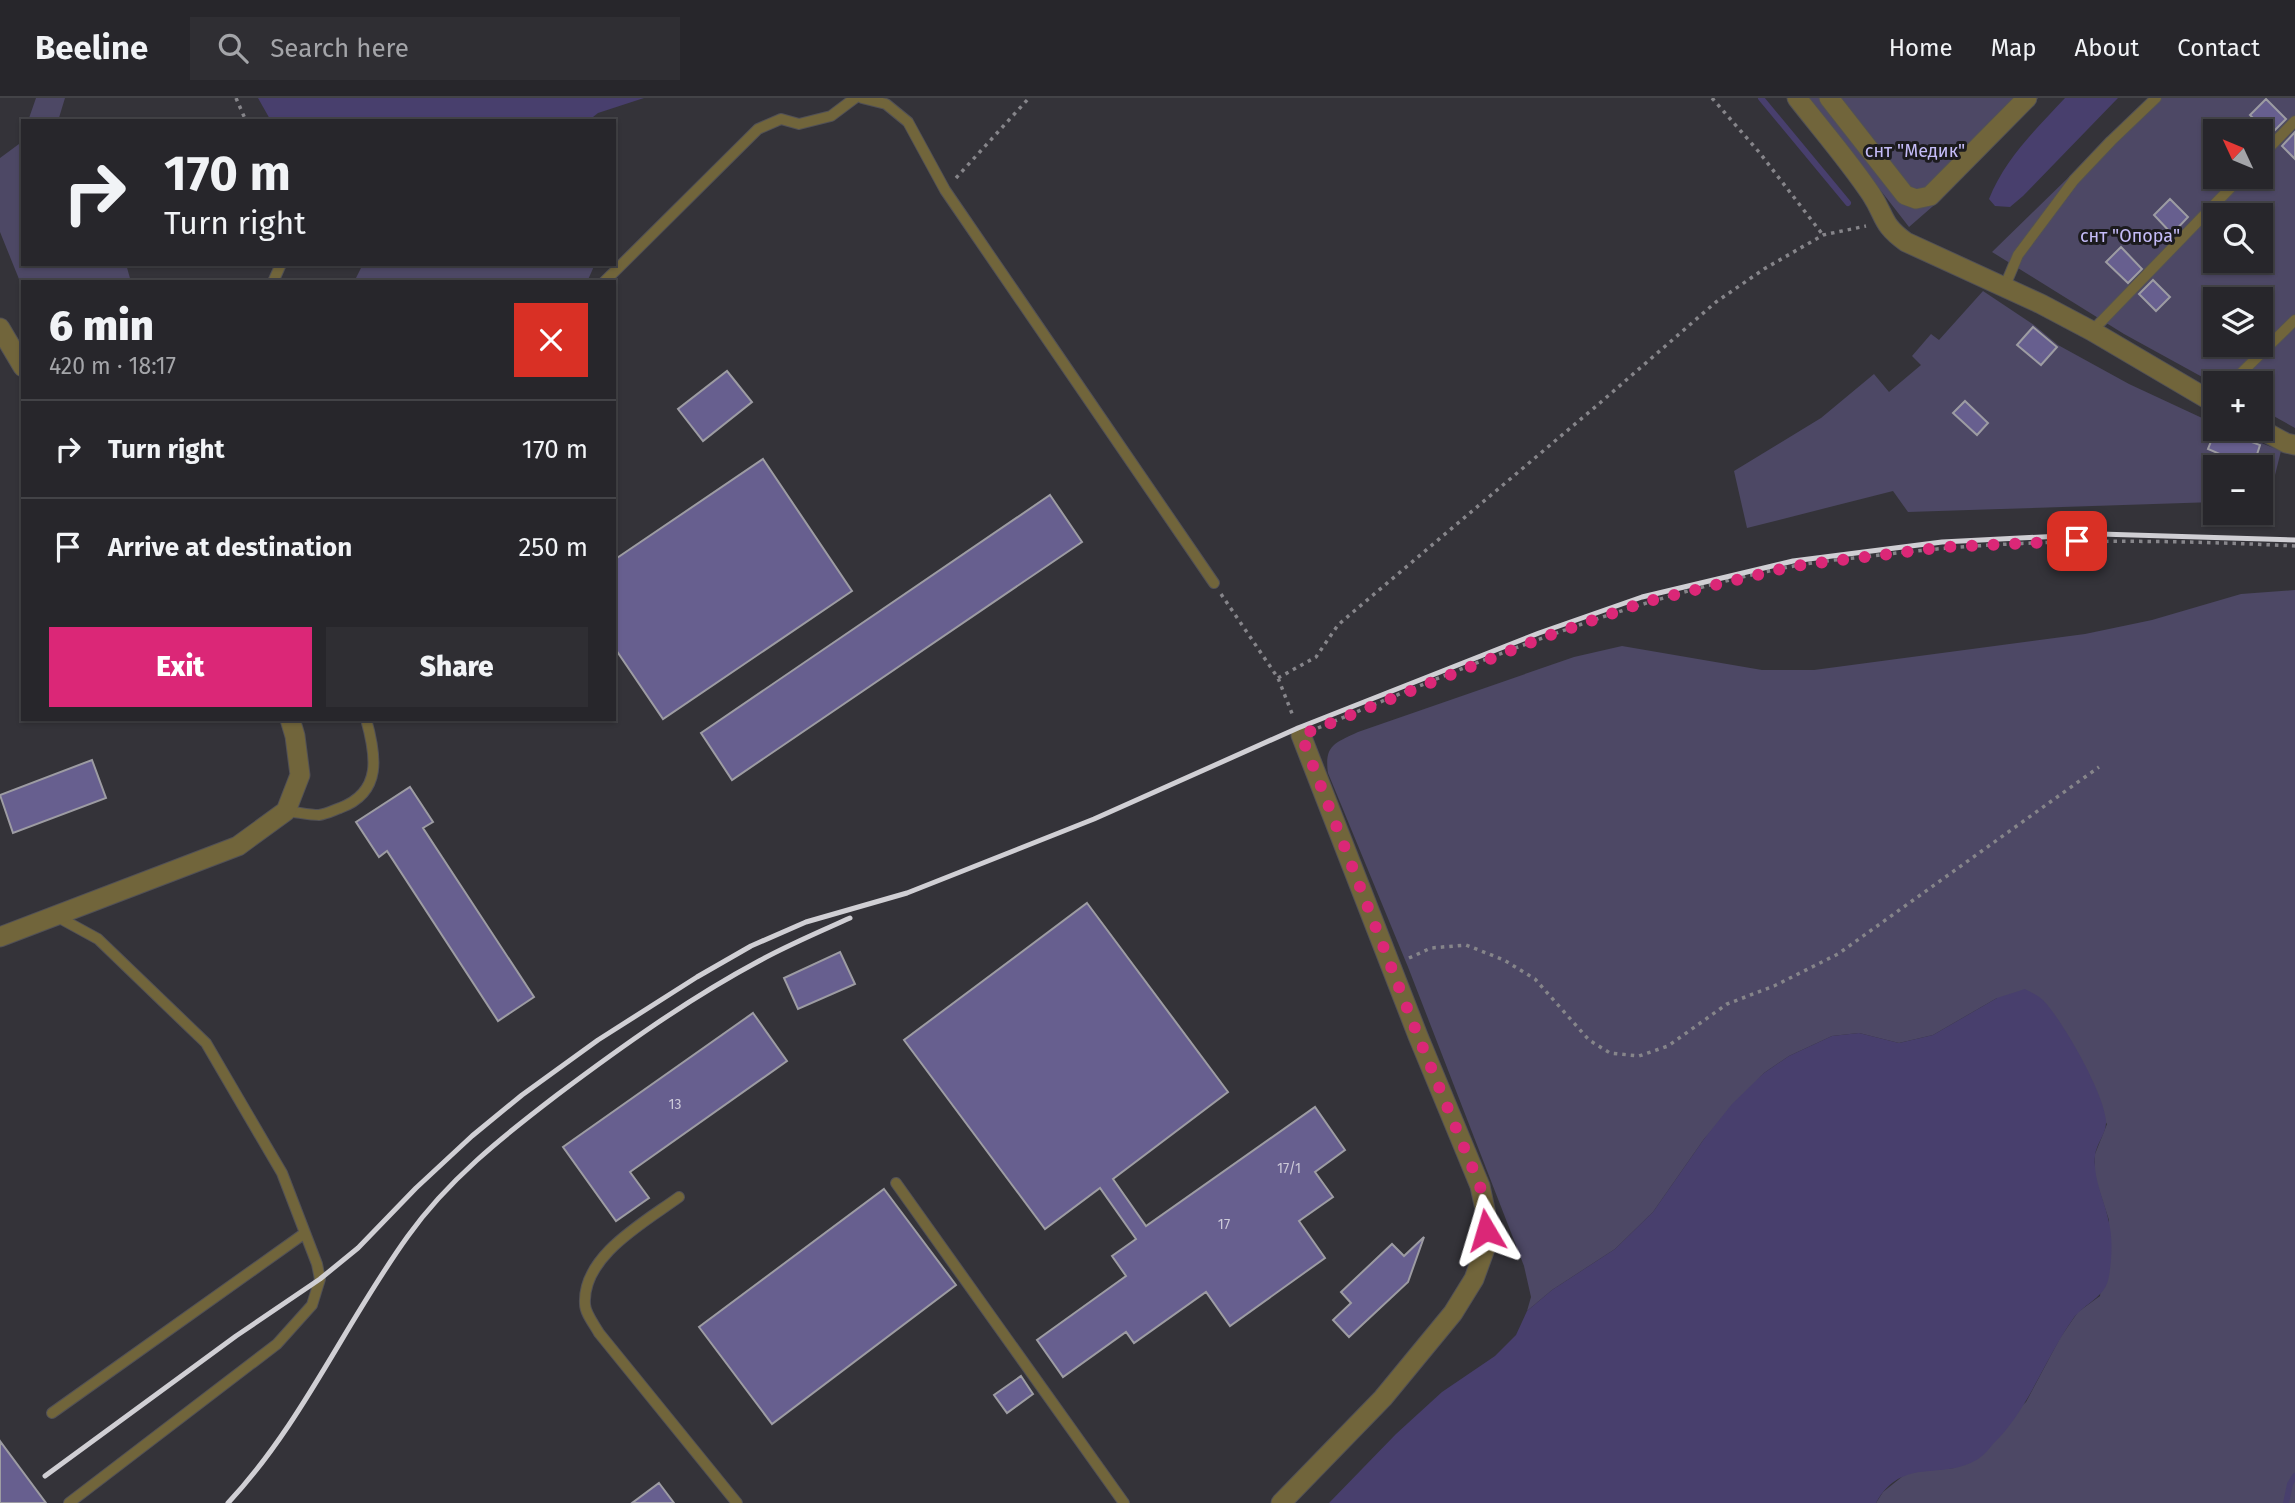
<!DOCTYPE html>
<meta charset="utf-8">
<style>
:root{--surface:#27262b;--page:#2f2e33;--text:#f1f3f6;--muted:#a4a5a9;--line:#434347;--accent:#db2777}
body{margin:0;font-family:"Fira Sans",sans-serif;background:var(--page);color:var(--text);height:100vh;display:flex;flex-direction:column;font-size:26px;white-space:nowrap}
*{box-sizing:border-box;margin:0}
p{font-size:23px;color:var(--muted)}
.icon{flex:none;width:38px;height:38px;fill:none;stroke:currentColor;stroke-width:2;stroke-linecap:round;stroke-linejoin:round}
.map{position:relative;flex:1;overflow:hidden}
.sheet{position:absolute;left:21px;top:182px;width:595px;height:441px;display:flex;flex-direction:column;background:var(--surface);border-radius:0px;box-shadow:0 2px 5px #0004,0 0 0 2px var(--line)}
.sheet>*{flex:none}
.guide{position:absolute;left:21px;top:21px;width:595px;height:147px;border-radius:0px;box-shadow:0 2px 5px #0004,0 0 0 2px var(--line);background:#27262b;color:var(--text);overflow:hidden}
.needle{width:46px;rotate:314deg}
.tools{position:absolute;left:2203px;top:21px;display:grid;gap:14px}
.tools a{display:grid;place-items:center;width:70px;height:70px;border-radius:0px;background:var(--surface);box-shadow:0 2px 5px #0004,0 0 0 2px var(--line);font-size:35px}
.pin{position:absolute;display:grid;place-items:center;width:60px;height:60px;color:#fff;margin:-30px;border-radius:14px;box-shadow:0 4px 10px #0006}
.me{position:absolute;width:77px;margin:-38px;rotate:353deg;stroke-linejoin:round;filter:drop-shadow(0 0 5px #0008)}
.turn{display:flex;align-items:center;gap:24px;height:147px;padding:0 28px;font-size:32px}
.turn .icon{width:91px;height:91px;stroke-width:2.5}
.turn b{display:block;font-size:49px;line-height:60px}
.round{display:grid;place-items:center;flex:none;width:74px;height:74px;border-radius:0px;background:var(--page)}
.headline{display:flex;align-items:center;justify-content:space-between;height:119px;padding:0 28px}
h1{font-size:42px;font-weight:800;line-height:52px}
.action{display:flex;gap:14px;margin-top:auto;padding:14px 28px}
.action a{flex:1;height:80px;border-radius:0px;background:var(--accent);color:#fff;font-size:28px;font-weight:800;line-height:80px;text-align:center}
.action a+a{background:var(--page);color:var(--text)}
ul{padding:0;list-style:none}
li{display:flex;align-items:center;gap:21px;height:98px;padding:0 28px;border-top:2px solid var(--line)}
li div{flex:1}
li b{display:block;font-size:26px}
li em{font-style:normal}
header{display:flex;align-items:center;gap:42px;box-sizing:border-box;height:98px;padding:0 35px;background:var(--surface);border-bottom:2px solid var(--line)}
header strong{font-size:33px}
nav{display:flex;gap:38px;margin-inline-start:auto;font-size:24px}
.search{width:490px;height:63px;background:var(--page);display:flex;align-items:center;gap:18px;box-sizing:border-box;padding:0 24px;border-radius:0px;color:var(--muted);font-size:26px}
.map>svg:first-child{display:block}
.green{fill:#4d4865;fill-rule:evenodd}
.water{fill:#483f6d}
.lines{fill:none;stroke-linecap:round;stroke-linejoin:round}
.stream{stroke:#483f6d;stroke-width:6}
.building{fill:#675f8f;stroke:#9d9ca3;stroke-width:2}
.service-casing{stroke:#525156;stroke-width:12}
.minor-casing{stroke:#525156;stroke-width:21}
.path{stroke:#86858a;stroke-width:3.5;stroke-dasharray:3.5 5;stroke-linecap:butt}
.service{stroke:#71653b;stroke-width:10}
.minor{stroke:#71653b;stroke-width:19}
.rail{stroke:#d0cfd4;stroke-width:5}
.route{stroke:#db2777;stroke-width:12;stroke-dasharray:0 21.6}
.labels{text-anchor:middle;stroke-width:6;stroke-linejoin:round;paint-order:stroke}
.number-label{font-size:14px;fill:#ccc9d8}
.park-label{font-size:18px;fill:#c5bcf8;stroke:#1c1b1e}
</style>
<header>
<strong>Beeline</strong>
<div class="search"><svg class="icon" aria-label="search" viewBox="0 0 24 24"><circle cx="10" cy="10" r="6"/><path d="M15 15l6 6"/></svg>Search here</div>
<nav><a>Home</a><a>Map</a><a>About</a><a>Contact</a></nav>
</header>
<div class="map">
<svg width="2295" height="1405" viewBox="0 0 2295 1405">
<rect width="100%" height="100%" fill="#343339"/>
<path class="green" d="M36 0H65L58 23H28Z
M1809 0H2038L1940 102 1909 129Z
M2150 0H2295V330L2261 311V285L2215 286 2124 236 1992 154ZM2216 33H2261V79H2216ZM2216 117H2261V163H2216ZM2216 201H2261V247H2216Z
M23 37V166H126L131 184H23V191L0 134V60L19 46Z
M363 166H595L587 184H354Z
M1983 193 2034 227 2058 247 2129 286 2215 326 2216 331H2227L2281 353 2266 413 2261 412V369H2216L2215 404 1908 414 1893 393 1747 430 1734 373 1821 320 1874 276 1889 294 1921 267 1912 258 1931 236 1939 242Z
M2295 492V1405H1876L1883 1394 1908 1374 1954 1370 2026 1304 2060 1240 2078 1214 2100 1198 2109 1122 2095 1080V1056L2107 1026 1997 900 1933 937 1899 945 1859 935 1832 938 1789 958 1764 975 1704 1041 1653 1114 1615 1151 1552 1192 1527 1213 1531 1199 1524 1168 1408 869 1328 675C1324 647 1335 645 1358 634L1574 559 1622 548 1762 572H1814L2085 536 2152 522 2241 496Z"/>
<path class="water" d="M258 0H644L598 15 588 23H271Z
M2065 0H2118L2023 98 2010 109 1995 108 1989 101C2005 61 2036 31 2065 0Z
M2025 891C2030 894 2038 897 2043 902 2063 923 2104 995 2106 1023 2107 1035 2096 1046 2095 1058 2093 1080 2103 1099 2108 1120 2113 1139 2112 1159 2109 1178 2106 1200 2084 1205 2073 1221 2044 1262 2029 1311 1993 1346 1989 1351 1984 1357 1978 1361 1941 1384 1903 1357 1876 1405H1329L1396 1336 1442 1294 1495 1258 1516 1237 1527 1213 1552 1192 1615 1151 1653 1114 1704 1041 1732 1006 1764 975 1789 958 1832 938 1859 935 1899 945 1933 937 1997 900Z"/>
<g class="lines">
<path class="stream" d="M1761 0 1848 105
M2286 1405 2290 1386 2295 1378"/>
</g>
<path class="building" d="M2266 1 2286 21 2270 37 2250 17Z
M2295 34V61L2282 48Z
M2170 101 2188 119 2172 136 2154 117Z
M2121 149 2142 171 2128 185 2106 164Z
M2153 182 2170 199 2156 213 2139 196Z
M2033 229 2057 249 2041 267 2017 247Z
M727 273 752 304 703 343 678 311Z
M1965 303 1988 325 1977 337 1953 315Z
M2216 331 2260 347 2253 369H2218L2220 356 2208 351Z
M763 361 852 493 663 621 614 549V462Z
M1050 397 1082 444 732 682 701 635Z
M92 662 106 700 13 735 0 697Z
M410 689 433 724 423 730 534 899 498 923 387 753 379 759 356 724Z
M1087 805 1228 994 1113 1081 1146 1128 1315 1009 1345 1052 1315 1074 1333 1099 1299 1123 1325 1160 1230 1228 1206 1194 1134 1245 1126 1234 1063 1279 1037 1242 1126 1178 1112 1158 1136 1141 1100 1090 1045 1131 904 942Z
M840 854 855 886 798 911 784 880Z
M753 915 787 963 630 1074 649 1100 616 1123 563 1049Z
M884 1091 956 1187 772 1326 699 1229Z
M1424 1139 1408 1184 1349 1239 1333 1222 1351 1205 1341 1194 1392 1146 1404 1158Z
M1021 1278 1033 1296 1007 1315 994 1297Z
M0 1343 46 1405H0Z
M659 1385 674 1405H632Z"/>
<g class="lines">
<g class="service-casing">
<path id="service" d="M862 0 886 6 908 24 945 92 1214 485
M2261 58 2295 23
M273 184 281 166
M604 184 758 31 781 21 799 26 831 18 855 0
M2004 190 2018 157 2074 82 2111 43 2156 0
M2092 233 2241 79
M2231 285 2295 222
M286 713C297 714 309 717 319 717 326 716 334 712 340 710 383 694 376 657 366 621
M56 818 98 841 206 945 282 1075 317 1166 320 1181 312 1207 277 1246 69 1405
M896 1085 1124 1405
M679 1099C645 1124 582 1158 585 1206 585 1215 594 1226 599 1235L737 1405
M52 1315 305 1135"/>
</g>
<g class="minor-casing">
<path id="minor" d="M1797 0C1822 32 1849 63 1871 96 1886 119 1881 126 1906 144L2041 206 2092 233 2216 306
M1829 0 1905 97 1916 101 1930 98 2027 0
M0 230 23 269
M2260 331 2286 345 2295 347
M0 839 238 748 286 713 300 677 295 638 290 621
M1281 1405 1383 1300 1453 1215 1474 1181 1486 1148V1116L1480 1088 1418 938 1301 637"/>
</g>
<path class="path" d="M236 0 246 23
M1712 0 1759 54 1823 137
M956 80 1029 0
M1221 496 1278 580 1293 618
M1278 580 1316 559 1338 527 1353 514 1601 304 1716 204 1764 171 1823 137 1866 128
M1318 630C1473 565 1628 500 1794 468 1819 463 1846 461 1872 458 2013 440 2154 441 2295 448
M1409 860 1431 850 1466 847 1504 862 1535 881 1589 942 1610 955 1639 958 1668 948 1727 906 1774 888 1838 856 2099 669"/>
<use href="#service" class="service"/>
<use href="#minor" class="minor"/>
<path class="rail" d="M45 1378 236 1238 320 1181 358 1150 416 1090 472 1038 522 997 598 942 697 879 751 848 806 824 907 795 1094 721 1298 630 1539 535 1642 499 1793 463 1942 444 2100 436 2295 442
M228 1405C302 1326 345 1225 408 1138 448 1082 502 1039 557 997 621 949 688 901 759 863 788 847 819 834 850 820"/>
</g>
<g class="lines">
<path class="route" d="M1486 1132V1116L1480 1088 1418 938 1301 637 1542 540 1645 504 1794 468 1945 449 2077 443"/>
</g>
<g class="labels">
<g class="number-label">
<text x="675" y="1011">13</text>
<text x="1289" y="1075">17/1</text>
<text x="1224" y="1131">17</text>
</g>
<g class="park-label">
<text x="1915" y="59">снт "Медик"</text>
<text x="2130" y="144">снт "Опора"</text>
</g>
</g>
</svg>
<div class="tools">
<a><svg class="needle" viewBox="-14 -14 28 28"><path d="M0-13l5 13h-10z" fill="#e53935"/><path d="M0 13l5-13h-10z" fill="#a4a5a9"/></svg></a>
<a><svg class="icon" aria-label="search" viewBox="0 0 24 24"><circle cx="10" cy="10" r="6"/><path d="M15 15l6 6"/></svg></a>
<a><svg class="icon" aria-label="layers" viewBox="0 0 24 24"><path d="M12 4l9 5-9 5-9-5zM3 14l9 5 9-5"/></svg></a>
<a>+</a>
<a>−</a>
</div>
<div class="pin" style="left:2077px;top:443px;background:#d93025"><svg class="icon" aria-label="arrive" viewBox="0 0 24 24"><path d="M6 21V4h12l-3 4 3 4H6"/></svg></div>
<svg class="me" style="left:1486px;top:1132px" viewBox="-20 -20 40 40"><path d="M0-17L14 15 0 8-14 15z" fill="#db2777" stroke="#fff" stroke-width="4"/></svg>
<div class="guide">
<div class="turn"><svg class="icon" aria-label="right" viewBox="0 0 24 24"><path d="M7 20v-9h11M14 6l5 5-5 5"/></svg><div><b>170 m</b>Turn right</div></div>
</div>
<section class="sheet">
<div class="headline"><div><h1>6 min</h1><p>420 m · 18:17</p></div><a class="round" style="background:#d93025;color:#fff"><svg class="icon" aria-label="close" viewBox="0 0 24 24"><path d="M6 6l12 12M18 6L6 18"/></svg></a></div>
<ul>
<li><svg class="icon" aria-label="right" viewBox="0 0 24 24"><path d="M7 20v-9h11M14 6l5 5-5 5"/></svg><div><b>Turn right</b></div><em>170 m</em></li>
<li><svg class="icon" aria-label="arrive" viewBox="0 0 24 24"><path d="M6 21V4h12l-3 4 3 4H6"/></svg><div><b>Arrive at destination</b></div><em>250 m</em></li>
</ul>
<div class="action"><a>Exit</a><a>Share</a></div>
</section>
</div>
